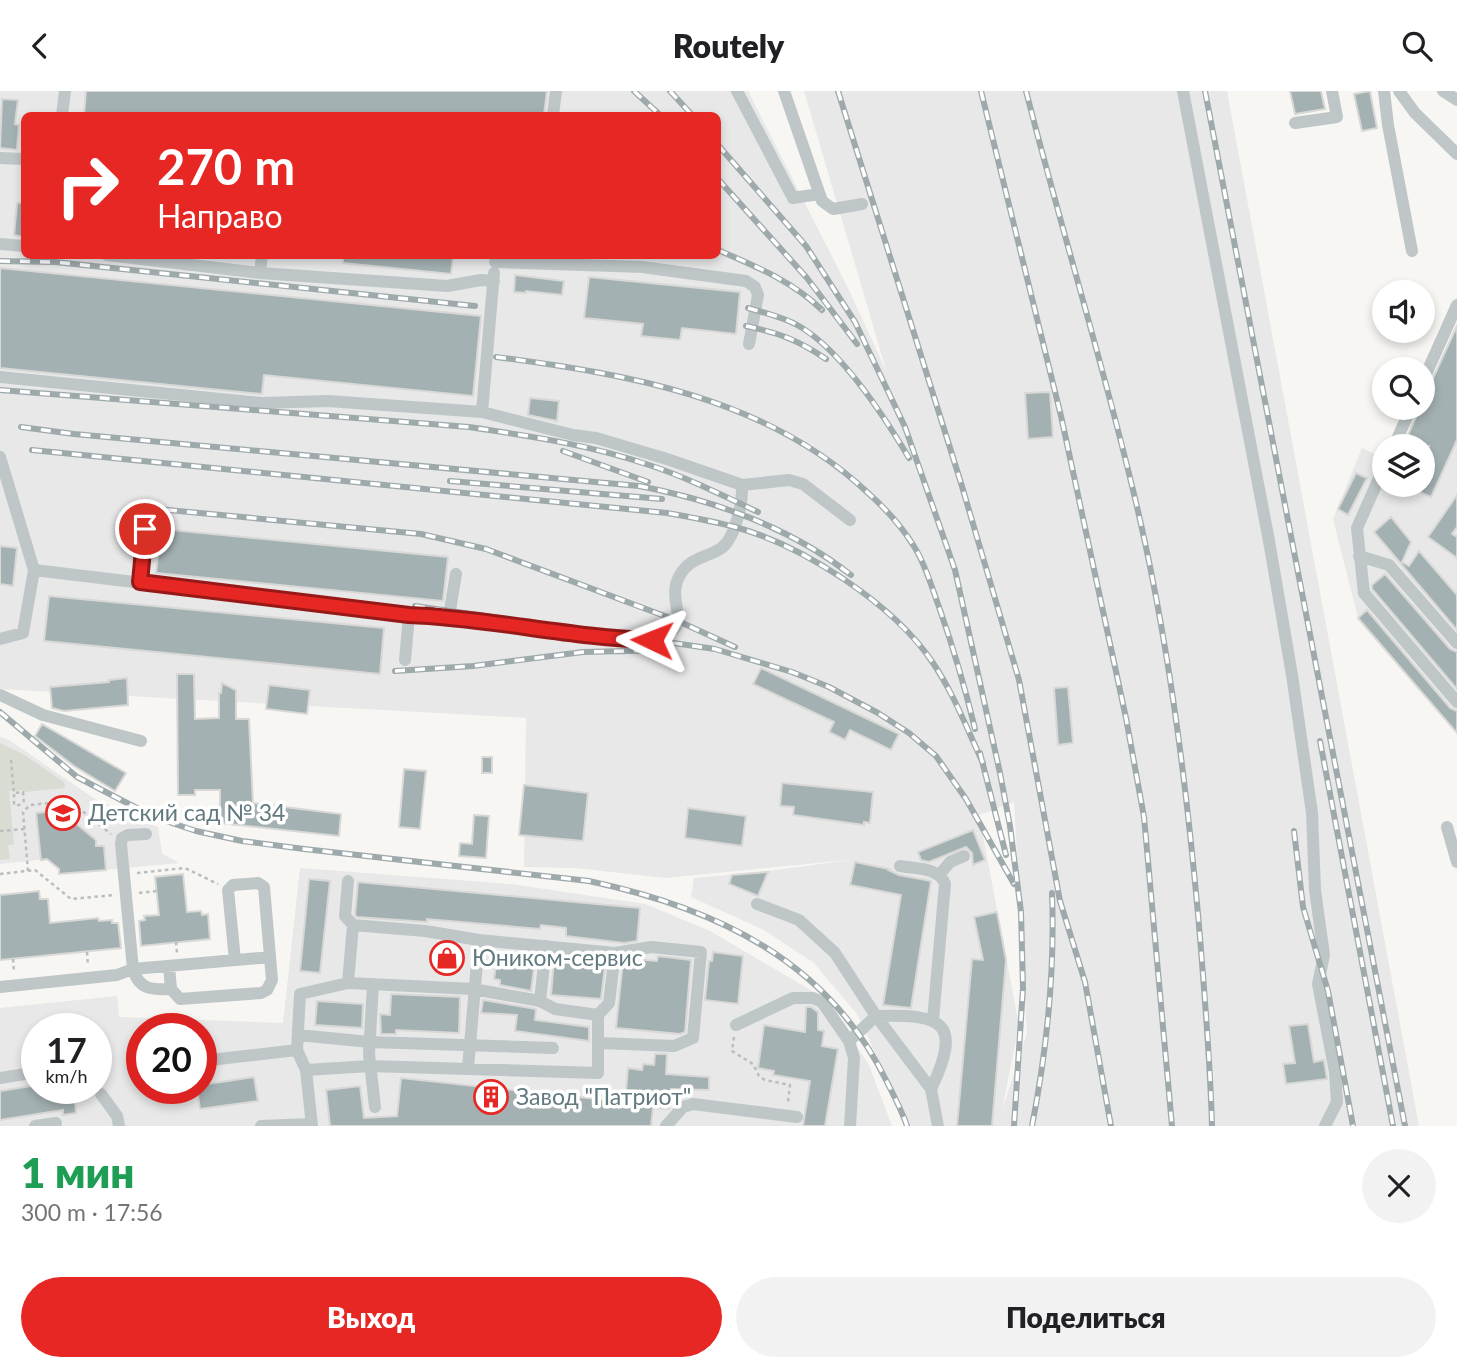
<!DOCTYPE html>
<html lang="ru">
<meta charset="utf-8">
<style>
:root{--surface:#fff;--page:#f2f2f2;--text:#202124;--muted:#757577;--accent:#e62724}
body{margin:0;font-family:Lato,sans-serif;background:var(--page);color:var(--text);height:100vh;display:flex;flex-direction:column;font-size:26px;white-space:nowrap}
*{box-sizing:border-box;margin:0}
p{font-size:23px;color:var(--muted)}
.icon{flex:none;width:38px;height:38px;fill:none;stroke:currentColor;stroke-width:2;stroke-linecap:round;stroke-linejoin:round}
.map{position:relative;height:1035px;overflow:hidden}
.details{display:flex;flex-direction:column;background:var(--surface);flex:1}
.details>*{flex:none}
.hud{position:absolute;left:21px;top:21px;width:700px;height:147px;border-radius:10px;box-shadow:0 4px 10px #0003;background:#e62724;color:#fff;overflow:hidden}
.tools{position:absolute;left:1372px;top:189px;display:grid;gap:14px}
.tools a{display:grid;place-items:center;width:63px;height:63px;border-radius:50%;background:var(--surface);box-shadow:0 4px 10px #0003;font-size:35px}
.speed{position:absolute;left:21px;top:922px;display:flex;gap:14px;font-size:35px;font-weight:700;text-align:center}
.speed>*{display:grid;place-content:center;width:91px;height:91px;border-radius:50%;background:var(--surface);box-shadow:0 4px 10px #0003;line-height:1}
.speed small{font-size:18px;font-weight:400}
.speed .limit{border:10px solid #d22;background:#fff;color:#111}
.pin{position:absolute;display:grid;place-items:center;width:60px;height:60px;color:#fff;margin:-30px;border:4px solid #fff;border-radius:50%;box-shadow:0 2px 7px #0007}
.me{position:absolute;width:77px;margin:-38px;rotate:272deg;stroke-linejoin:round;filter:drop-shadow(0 0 5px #0008)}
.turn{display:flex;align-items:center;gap:24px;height:147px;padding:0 21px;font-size:32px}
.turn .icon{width:91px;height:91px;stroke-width:2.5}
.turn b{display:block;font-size:49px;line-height:60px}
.round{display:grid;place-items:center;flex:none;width:74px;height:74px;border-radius:37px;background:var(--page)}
.head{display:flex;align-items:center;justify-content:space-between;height:119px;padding:0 21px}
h1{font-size:42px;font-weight:800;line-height:52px;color:#1e9e55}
.cta{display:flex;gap:14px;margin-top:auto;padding:14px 21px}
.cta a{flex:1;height:80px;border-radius:42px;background:var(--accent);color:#fff;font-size:28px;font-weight:800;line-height:80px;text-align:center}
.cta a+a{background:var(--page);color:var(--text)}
header{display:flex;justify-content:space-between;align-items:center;height:91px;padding:0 21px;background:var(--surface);font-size:32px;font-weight:800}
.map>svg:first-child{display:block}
.built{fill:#e7e8e7;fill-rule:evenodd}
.green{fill:#d8dcd2}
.building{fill:#a4b1b3;stroke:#d8d8d6;stroke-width:2}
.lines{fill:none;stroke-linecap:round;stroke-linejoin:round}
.path{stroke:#b9bebf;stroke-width:2.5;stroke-dasharray:3.5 3.5;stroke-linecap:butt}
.minor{stroke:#bfc6c8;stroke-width:12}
.rail-casing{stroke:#9ea9ac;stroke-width:6}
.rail{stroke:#fff;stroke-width:3.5;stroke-dasharray:10;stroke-linecap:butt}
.route-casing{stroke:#961917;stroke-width:18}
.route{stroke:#e62724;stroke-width:12}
.labels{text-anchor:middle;stroke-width:7;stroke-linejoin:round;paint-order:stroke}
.poi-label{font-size:23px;fill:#61797f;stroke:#fff;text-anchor:start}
</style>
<header><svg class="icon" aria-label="back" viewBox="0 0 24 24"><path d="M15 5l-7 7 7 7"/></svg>Routely<svg class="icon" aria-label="search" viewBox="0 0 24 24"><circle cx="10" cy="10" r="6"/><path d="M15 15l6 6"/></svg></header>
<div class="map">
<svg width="1457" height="1035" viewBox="0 0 1457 1035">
<rect width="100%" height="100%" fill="#f7f6f3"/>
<path class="built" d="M0 0H748L849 199 887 282 804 0H1227L1419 1035H910L857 923 814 872 764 839 691 806 694 787 762 781 856 768 666 787 574 777 524 776 526 627 0 598ZM24 24H718V164H24ZM1014 711 1027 942 1002 1019 1019 934 979 724Z
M1457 231V642L1358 527 1333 428 1362 357 1384 367V394H1423V355H1403L1419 317H1423V309Z
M0 646 9 649 95 708 158 736 162 763 180 772 59 783V778L47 768 0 773Z
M300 777 511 793 645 813 710 840 824 907 869 974 892 1035H0V917L117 905 119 926 283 932ZM37 938H96V998H37ZM142 938H201V998H142Z"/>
<path class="green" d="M0 652 23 663 64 691 65 697 25 701 22 699 9 700 14 753 8 754 10 768 0 769Z"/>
<path class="building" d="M86 0H547L544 24H84Z
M1290 0H1321L1325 18 1295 23Z
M1370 0 1377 37 1362 40 1354 3Z
M2 8 18 9 15 33 19 34 17 59 0 57Z
M17 112H24V146L14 144Z
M343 164H432L453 167 451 183 343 172Z
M0 177 481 225 473 305 264 284 262 303 0 277Z
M515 184 564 190 562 204 526 200V202L514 201Z
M589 186 740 201 736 243 682 237 680 249 641 245 643 233 584 227Z
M1457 235V349L1431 406 1403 394H1423V369L1429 355H1403L1420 317H1423V309Z
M1050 301 1053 346 1028 348 1025 302Z
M530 307 559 310 557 330 528 324Z
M1356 382 1367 387 1348 424 1338 418Z
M1457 404V436L1452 443 1457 446V467L1428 446Z
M1391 426 1411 451 1402 471 1409 475 1419 460 1457 504V539L1374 441Z
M161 438 448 466 443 510 156 482Z
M0 455 17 457 13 495 0 493Z
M1385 483 1450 558 1457 561V598L1372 498V494Z
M49 505 384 537 380 583 44 550Z
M1367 519 1450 617 1457 620V642L1358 527Z
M761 577 899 643 891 659 850 639 845 649 829 641 834 631 753 593Z
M177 583H194L195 628 219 627V602H221L222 592 236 599V628H249L253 712 341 723 339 745 220 732V699H195V704H178Z
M127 587 128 614 64 620 52 617 50 596 109 591V589Z
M269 594 310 599 307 623 266 618Z
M1068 596 1073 652 1058 654 1054 597Z
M42 633 126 682 115 700 74 675 35 645Z
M482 666H492V682H482Z
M404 678 426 680 420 738 399 736Z
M782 692 873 701 870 732 864 731V734L793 724 794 716 780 715Z
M524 694 588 702 583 750 519 744Z
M688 717 746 725 742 755 685 747Z
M61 719 62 727 68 726 96 749V755H104L106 779 59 783V778L47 768 41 769 36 722Z
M474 724 489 725 486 767 459 765 460 752 472 753Z
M973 739 985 769 973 774 972 762 966 756 929 771 921 769 918 761Z
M855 771 889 778 888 779 899 784 931 790 911 917 883 914 901 804 850 794Z
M768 781 758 805 729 793 732 784Z
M183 783 187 821 201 820 202 824 208 823 210 848 141 855 139 830 145 829 144 825 159 824 155 786Z
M309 788 330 790 320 882 300 880Z
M358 791 640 817 637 850 624 852 566 845V837L541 834 540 838 427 828V831L357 826 355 824Z
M39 800 40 808H48L50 832 98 827 99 830 112 829V832H118L121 857 0 869V804Z
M997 821 1006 869 992 1035H957L972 868 983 869 974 826Z
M437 852 456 854 455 882 436 881Z
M504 860 536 863 531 900 500 894V889L494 888 497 866 503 867Z
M713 861 743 865 738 913 705 909 709 870H712Z
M658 865 691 869 685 941 680 943 616 937 623 870 634 868 657 870Z
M554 869 605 875 601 908 551 904Z
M391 903 460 906 459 942 396 939V943H381L380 923 390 924Z
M483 909 536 918 535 929 589 936V950L515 940 517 924 481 922Z
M317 910 363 913 362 937 315 934Z
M806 916H811L818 921V939L824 940 822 955 838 958 825 1035H803L810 990 773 984 774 980 758 977 764 934 805 941Z
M1308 933 1314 971 1324 969 1327 988 1286 993 1283 973 1295 972 1289 935Z
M655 963H667L666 983 709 986V999L671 998 669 1018 653 1017 651 1035H330L326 999 360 995 364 1027 397 1025 401 987 625 1011 628 977 642 979 643 973 654 974Z
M254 986 258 1010 200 1018 197 998H201V994Z
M37 994V998H74L76 1022 63 1024V1019L0 1029V1000Z"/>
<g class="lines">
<path class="path" d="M11 669 14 702 23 701 24 713
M14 703V714H24
M0 740 25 738
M28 780 23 721 30 714 70 710 111 743
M137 782 185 777 218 793
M0 783 35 779 71 808 115 804
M139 802 157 800
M176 851 177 862
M87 861 88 875
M13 868 14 882
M734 946 732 960 753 973 759 985 765 989 790 994 788 1011"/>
<path class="minor" d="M737 0 793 107 819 103
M784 0 822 110 833 118 862 113
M1183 0 1269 450 1292 584 1312 722 1315 799 1324 864 1318 893 1335 981 1337 1011 1325 1035
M1384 0 1388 34 1412 160
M1399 0 1415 22 1457 63
M1443 0 1457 9
M62 24 65 0
M553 24 556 0
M1295 32 1337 26 1332 0
M0 67 24 68
M0 153 24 155
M107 164 260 182 447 195 481 189 494 190
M495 171 642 176 746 190 755 196 758 204 749 253
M260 182 262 164
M0 286 262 312 328 310 482 321 573 344 596 347 667 368 742 394 789 389 803 393 850 429
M1423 290 1457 214
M482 321 494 182
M1394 355 1411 317
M0 366 34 479 23 542 0 548
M1384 376 1357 437 1364 502 1457 611
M1359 465 1389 474 1457 552
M34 479 409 524C461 526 512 534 564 541 592 544 620 550 649 549 656 549 667 544 673 539 688 525 661 501 687 475 697 466 709 465 720 458 735 449 743 411 742 394
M140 491 145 438
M449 525 456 483
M405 569 409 524
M0 604 43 624 141 650
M1447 736 1457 771
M146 743 128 744 122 747 121 753 133 878C139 899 153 899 171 898
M900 775C916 778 939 776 945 793L933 929
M940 783 950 771 964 765
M348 790 345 825 353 834 348 892
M757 813 799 829 835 862 876 925 931 998 938 1035
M353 834 425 840 479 849
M169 875 171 898 180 908 261 902 267 899 272 889 264 796 258 792 233 794 228 799 235 869
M373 893 369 963 375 1016
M0 896 117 884 133 878 270 866
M540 910 546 855
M598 924 609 912 615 862
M161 934 162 938
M736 934 793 907H813L822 911 849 950 854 967 850 1035
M298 944 370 951 553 957
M849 950 876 925C943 923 963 931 931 998
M201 970 297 959
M468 977 479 849 615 862 651 856 701 861 693 947 674 955 600 952
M306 979 297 959 300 903 348 892 473 898 540 910 555 918 598 924V982L370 975 306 979 312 1035
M0 987 37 981
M170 998 171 1006
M101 1003 117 1025 119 1035
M35 1035 56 1032
M261 1035 311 1033
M666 1035 683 1016 693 1013 797 1026"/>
<g class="rail-casing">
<path id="rail" d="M634 0 660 24
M670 0 692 24
M838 0 961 392 1019 589 1060 810 1085 891 1111 1035
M981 0 1061 325 1126 627 1144 726 1172 1035
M1026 0C1060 133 1101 266 1133 399 1167 539 1185 681 1198 823 1204 894 1210 964 1212 1035
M1205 0 1405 1035
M718 54 806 155 855 231 905 336 955 479 1000 682 1010 735 1021 821 1023 897 1014 1035
M718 88 807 187 857 253
M718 159C755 175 792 190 822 219
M0 170 55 171 475 215
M748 217C765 222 783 226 799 235 842 260 884 325 909 367
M746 235C779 242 798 249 826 268
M496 266C628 283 767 307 867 401 885 417 903 437 915 457 926 475 932 497 939 516 953 556 965 596 975 638
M0 299 469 336C530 345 590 354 649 374 686 386 722 404 758 421
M21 336 74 343 639 395C714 409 791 437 851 484
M32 359 667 422C689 426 712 430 735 436 802 454 894 513 933 572 954 603 967 638 983 672
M563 360 648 391
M450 390 662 408
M147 417 421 443 486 458 678 530 735 556
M415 515 715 558 792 581 829 596 878 622 909 642 936 665 966 708 1014 793
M395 580 473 575 583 561 673 559
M0 621 77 686 154 726 196 740 242 750 304 758 589 790C715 817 828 869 887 991 894 1005 902 1020 907 1035
M1320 650 1393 1035
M980 662 1006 764
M1294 740 1303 816 1328 900 1353 1035
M1032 1035C1047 958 1055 880 1052 802"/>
</g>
<use href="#rail" class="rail"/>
</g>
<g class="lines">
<g class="route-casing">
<path id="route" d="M145 438 140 491 409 524C491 527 571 547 652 549"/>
</g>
<use href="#route" class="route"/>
</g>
<defs>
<g id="school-ring" transform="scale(1.75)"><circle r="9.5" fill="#fff" stroke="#e62724" stroke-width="1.5"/><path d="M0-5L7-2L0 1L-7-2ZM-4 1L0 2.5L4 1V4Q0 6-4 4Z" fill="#e62724"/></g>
<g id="shop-ring" transform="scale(1.75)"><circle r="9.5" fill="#fff" stroke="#e62724" stroke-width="1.5"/><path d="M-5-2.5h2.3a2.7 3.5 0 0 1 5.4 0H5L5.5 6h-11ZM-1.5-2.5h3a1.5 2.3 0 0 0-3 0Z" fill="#e62724"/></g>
<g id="building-ring" transform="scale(1.75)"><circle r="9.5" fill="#fff" stroke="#e62724" stroke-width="1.5"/><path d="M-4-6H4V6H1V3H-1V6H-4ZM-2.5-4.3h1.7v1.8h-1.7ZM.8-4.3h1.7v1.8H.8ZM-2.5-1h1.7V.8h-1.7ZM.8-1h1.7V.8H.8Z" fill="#e62724"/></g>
</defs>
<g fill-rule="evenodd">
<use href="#school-ring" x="63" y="722"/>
<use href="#shop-ring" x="447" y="867"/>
<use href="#building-ring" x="491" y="1006"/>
</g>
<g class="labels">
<g class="poi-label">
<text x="88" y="730">Детский сад № 34</text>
<text x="472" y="875">Юником-сервис</text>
<text x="516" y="1014">Завод "Патриот"</text>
</g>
</g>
</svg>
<div class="tools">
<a><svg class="icon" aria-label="sound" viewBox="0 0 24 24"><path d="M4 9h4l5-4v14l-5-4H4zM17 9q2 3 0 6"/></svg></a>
<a><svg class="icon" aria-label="search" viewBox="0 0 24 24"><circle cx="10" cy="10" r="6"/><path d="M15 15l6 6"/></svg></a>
<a><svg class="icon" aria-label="layers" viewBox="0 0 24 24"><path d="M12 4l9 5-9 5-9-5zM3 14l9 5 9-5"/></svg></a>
</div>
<div class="speed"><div>17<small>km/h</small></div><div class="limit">20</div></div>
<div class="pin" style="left:145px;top:438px;background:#d93025"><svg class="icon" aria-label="arrive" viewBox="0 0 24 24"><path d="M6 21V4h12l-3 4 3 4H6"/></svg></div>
<svg class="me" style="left:652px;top:549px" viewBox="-20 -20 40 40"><path d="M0-17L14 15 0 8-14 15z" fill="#e62724" stroke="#fff" stroke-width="4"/></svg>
<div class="hud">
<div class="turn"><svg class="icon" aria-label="right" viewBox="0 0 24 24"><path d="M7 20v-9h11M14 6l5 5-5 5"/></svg><div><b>270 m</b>Направо</div></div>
</div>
</div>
<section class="details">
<div class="head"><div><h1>1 мин</h1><p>300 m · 17:56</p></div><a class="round"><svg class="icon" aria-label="close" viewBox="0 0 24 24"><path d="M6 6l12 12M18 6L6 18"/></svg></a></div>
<div class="cta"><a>Выход</a><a>Поделиться</a></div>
</section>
